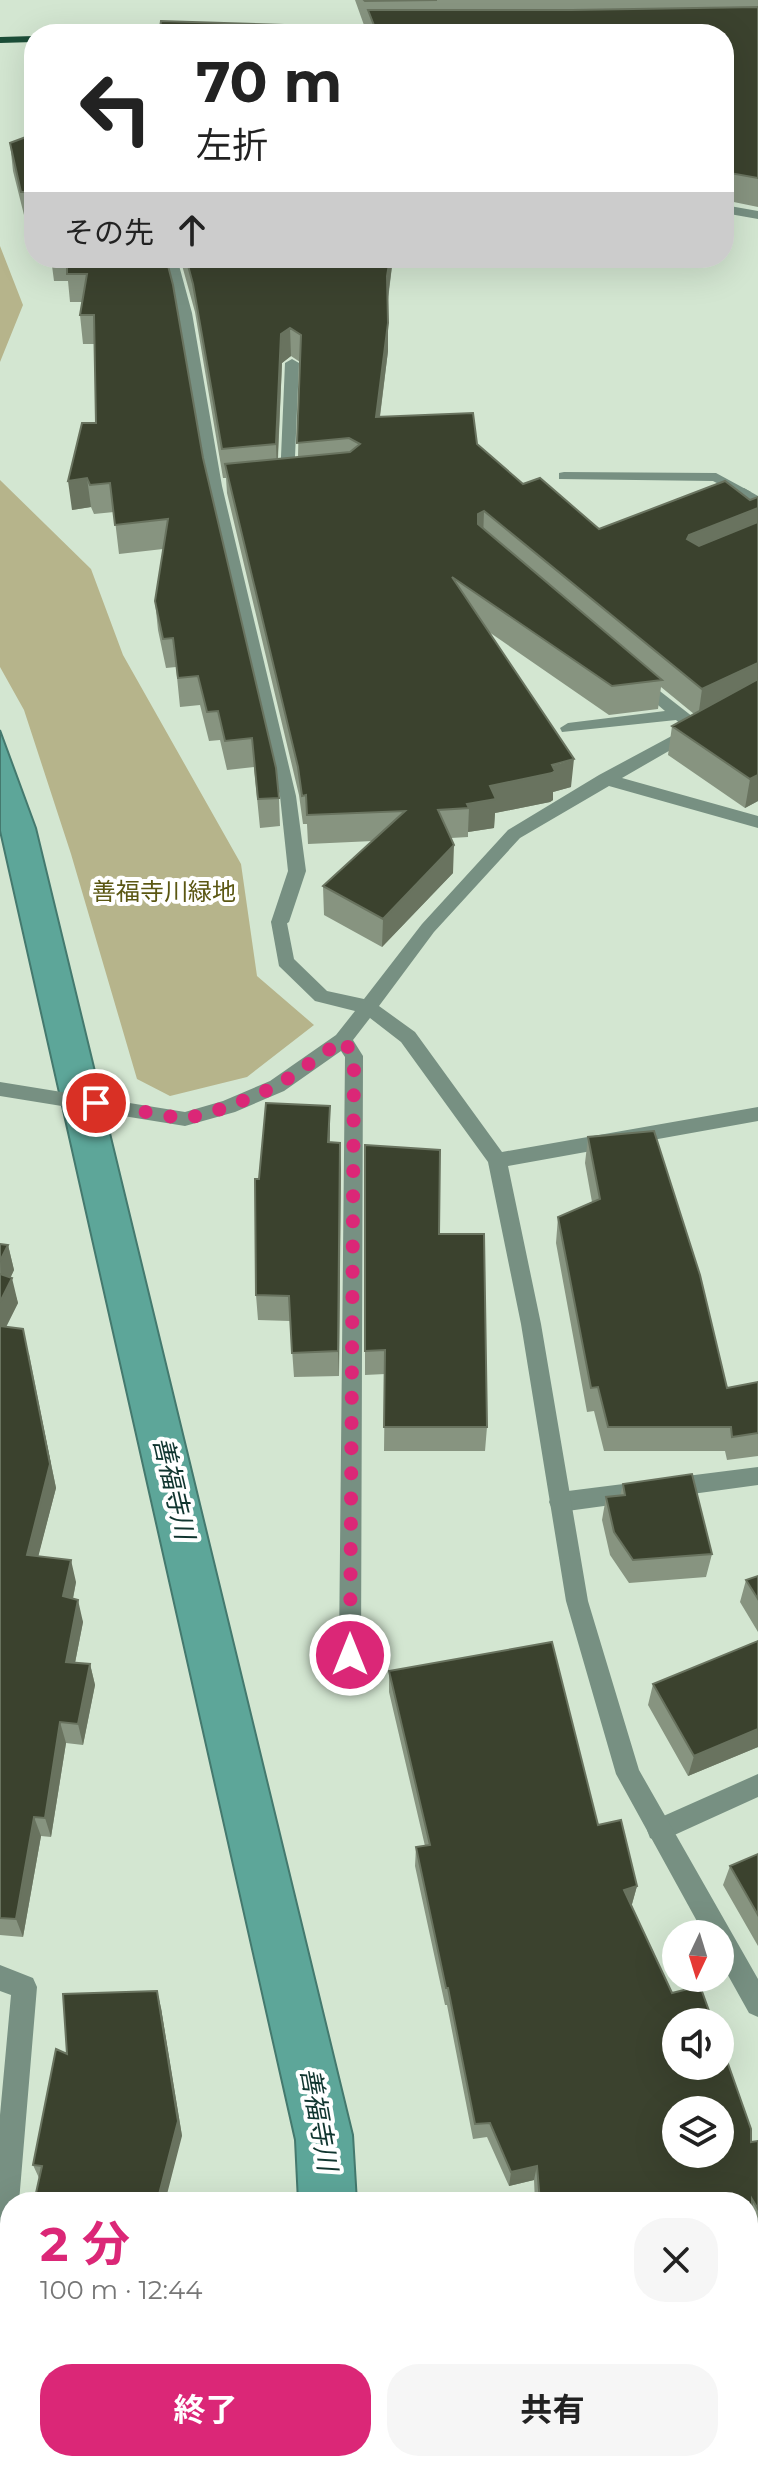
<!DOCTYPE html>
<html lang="ja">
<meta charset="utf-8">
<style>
:root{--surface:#fff;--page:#f6f6f6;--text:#222;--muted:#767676;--accent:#db2777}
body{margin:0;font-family:Montserrat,"Noto Sans JP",sans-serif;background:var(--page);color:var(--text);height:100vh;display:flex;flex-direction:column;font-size:30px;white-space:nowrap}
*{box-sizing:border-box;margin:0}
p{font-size:26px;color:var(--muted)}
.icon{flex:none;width:44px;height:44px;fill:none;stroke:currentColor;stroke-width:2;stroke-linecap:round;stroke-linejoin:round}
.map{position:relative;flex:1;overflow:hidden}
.side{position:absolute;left:0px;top:2192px;width:758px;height:280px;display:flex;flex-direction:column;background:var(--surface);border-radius:32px 32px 0 0;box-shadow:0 8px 32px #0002}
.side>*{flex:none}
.hud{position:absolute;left:24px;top:24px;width:710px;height:244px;border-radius:32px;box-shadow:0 8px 32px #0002;background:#fff;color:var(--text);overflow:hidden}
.needle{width:52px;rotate:184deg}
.controls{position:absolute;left:662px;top:1920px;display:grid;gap:16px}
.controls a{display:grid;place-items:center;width:72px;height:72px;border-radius:50%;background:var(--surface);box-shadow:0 8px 32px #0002;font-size:40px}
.pin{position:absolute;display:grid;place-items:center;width:68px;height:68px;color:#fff;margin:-34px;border:4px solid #fff;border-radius:50%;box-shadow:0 2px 8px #0007}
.me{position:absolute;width:88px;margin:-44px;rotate:0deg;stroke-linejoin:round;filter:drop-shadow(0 0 6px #0008)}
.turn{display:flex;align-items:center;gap:28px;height:168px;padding:0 40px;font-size:36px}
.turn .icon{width:104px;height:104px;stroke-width:2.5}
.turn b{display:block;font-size:56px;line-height:68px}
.then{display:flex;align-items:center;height:76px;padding:0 40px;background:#0003;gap:16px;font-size:30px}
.round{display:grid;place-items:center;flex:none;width:84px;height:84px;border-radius:32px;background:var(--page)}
.headline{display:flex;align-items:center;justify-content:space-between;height:136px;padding:0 40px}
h1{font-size:48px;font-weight:700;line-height:60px;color:var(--accent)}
.primary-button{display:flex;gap:16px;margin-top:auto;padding:16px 40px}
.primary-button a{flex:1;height:92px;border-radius:32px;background:var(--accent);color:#fff;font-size:32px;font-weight:700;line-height:92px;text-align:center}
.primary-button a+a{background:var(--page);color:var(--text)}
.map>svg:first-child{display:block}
.green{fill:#b6b48b}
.water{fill:#5da699;stroke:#44796e;stroke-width:2}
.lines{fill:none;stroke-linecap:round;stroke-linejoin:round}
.lane{fill:#779082;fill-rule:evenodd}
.street{fill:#779082;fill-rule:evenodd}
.primary{fill:#1c4e38;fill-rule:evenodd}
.wall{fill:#879480;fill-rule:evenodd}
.shaded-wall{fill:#69735f}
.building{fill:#3b422e;stroke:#69735f;stroke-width:2;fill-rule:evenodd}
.route{stroke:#db2777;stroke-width:14;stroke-dasharray:0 25.2}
.labels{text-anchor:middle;stroke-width:8;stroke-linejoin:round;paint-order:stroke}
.park-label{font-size:24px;fill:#5b5713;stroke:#fff}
.water-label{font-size:26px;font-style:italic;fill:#10352f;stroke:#fff}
</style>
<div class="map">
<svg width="758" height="2472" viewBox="0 0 758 2472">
<rect width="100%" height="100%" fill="#d3e6d1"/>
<path class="green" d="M0 246 23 305 0 362Z
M0 480 91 569 123 655 241 864 257 976 314 1025 247 1077 170 1096 137 1079 71 854 24 710 0 667Z"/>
<path class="water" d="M0 730 36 828 353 2135 357 2202H298L295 2140 0 831Z"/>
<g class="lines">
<path class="lane" d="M163 258H177L192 313 222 486 296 796 306 871 289 922 280 928 271 922 288 871 280 796 208 486 178 313Z
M292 359 299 363 294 480 287 484 280 480 285 363Z
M564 472 716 473 751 492 749 495H739L713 481 559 479V473Z
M638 674 702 724 704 728 702 732H690L676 720 562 732 560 728 568 723 665 711 632 683V675Z
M758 1467V1485L560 1512 552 1509 549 1502 552 1495 560 1492Z
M758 1774V1797L659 1842 650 1838 647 1830 650 1822Z
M0 1965 33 1978 37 1987 19 2202H10V2277L0 2282V2115L11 1995 0 1991Z"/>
<path class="street" d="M724 205 758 211V219L724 213Z
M744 488 758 496V507L739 495 737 492Z
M694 724 700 725 702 729 700 733 622 778 758 816V828L609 786 520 838 434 932 379 1006 415 1032 502 1152 758 1107V1121L508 1166 541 1324 588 1601 639 1770 758 1979V2017L749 2013 720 1961V1934H704L616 1774 566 1601 521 1324 488 1162 401 1042 370 1018 353 1040 363 1056 361 1655 358 1662 325 1673 317 1669 313 1662 317 1655 339 1648 345 1057 341 1051 284 1091 235 1112 185 1126 0 1096V1082L185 1112 223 1101 270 1081 336 1035 355 1011 315 1001 279 966 271 922 274 918H286L294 959 327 991 364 999 422 924 508 830 599 775Z"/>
<path class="primary" d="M34 36V42L0 43V37Z"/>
</g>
<path class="wall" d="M355 0H758V207L724 200V34L365 28Z
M34 134V219H25L13 171 10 143Z
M51 258H166L203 458 279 798 280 826 260 828 254 767 227 770 220 740 209 741 200 705 180 707 176 667 166 668 158 630 155 601 163 549 119 554 114 512 94 514 91 507 72 510 96 423 95 344H83L80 315 82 302H70L68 281H54Z
M180 258H393L388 300V351L380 417 477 444 523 484 599 529 725 481 758 801 745 808 668 755 672 726 694 714 661 687 658 709 609 715 489 632 571 787 553 792V800L550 802 495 813 494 828 468 832V837L451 838 453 873 382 947 324 915 323 886 373 841 308 844 307 824H303L299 795 227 493 226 478H223L195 312ZM291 356 300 362 298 457 278 459 282 363Z
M330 1132V1142L340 1143 339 1376 294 1377 290 1321 258 1320 256 1295Z
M588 1137 727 1388 758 1382V1456L727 1460 725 1451H604L594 1411 587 1412 556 1243 558 1217 592 1202 585 1163Z
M365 1145 439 1234 487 1427 485 1451H384L385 1374 365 1375Z
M0 1244 8 1245 14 1270 10 1278 18 1303 6 1327 29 1354 56 1488 38 1556 76 1582 73 1599 83 1622 75 1663 90 1664 95 1685 83 1745 66 1743 51 1837 41 1836 23 1937 0 1935Z
M623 1484 712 1554 706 1577 629 1583 610 1555 602 1520 606 1497 620 1496Z
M758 1576V1632L740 1602 746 1580Z
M758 1641V1747L688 1776 648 1705 653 1684Z
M389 1671 598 1825 637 1886 632 1904 631 1905 672 1993 751 2142 758 2141V2235L752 2226 748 2202H535L534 2180 509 2186 487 2137 473 2139 447 2005H445L415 1866 416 1847 425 1846 389 1692Z
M758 1854V1946L723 1885 730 1866Z
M161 2008 182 2136 39 2178 33 2165 67 2054Z"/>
<path class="shaded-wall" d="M390 258H393L387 304V276Z
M388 323V351L376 446V417Z
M290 328 291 356 282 363 277 473 276 444 281 334Z
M87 478 91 507 72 510 68 481Z
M758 508V535L683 568 687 539 689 535Z
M484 511 483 540 477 543 478 514Z
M758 663V689L698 718 702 689Z
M574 759 571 787 553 792V800L550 802 495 813 494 828 468 832 469 808 467 804 490 786Z
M758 775V801L745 808 750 779Z
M454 845 453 873 382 947 383 919Z
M330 1106V1132L328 1168V1142Z
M340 1143 341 1169 339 1376 338 1351Z
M8 1245 14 1270 1 1298 0 1261Z
M12 1278 18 1303 0 1339V1302Z
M23 1329 56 1488 33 1577 27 1555Z
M71 1560 76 1582 69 1618 63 1596Z
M78 1600 83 1622 71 1683 66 1662Z
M90 1664 95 1685 83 1745 78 1724Z
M60 1722 66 1743 51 1837 45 1818Z
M758 1729V1747L688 1776 694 1756Z
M34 1817 41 1836 23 1937 16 1919Z
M637 1886 632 1904 619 1909 624 1890Z
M157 1991 161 2008 182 2136 165 2202H157Z
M537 2166 534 2180 509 2186 511 2172Z
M172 2462H178L177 2472H171Z"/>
<path class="building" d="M364 0H437L365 1Z
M758 7V178L724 172V34H159L161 21 375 28 368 10H572Z
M34 134V192H21L10 143Z
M67 258H166L173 285 203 458 276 768 279 798 258 799 252 738 225 741 218 711 207 712 198 676 178 678 173 638 163 639 155 601 168 519 115 525 110 483 90 485 87 478 68 481 82 423H96L94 315H80L87 274H67Z
M186 258H390L387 276 388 323 376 417 473 413 477 444 523 484 540 478 599 529 725 481 750 500 758 497V508L689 535 687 539 699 546 758 522V663L702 689 484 511 478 514V524L662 680 612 686 452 577 574 759 552 765 555 771 552 773 490 786 496 799 467 804 469 808 438 810 454 845 383 919 323 886 405 811 307 815 306 795 302 796 298 767 225 464 350 452 360 444 349 438 297 443 301 335 290 328 281 334 276 444 222 449 193 284Z
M758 679V775L750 779 672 726Z
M266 1103 330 1106 328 1142 340 1143 338 1351 292 1353 289 1296 256 1295 255 1179H259Z
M654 1131 700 1275 727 1388 758 1382V1433L732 1437 731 1427H608L598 1387 591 1388 558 1217 600 1199 588 1137Z
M365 1145 440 1150 439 1234H484L487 1427H384L385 1350 365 1351Z
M0 1244 8 1245 0 1261Z
M0 1274 12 1278 0 1302Z
M0 1326 23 1329 50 1464 27 1555 71 1560 63 1596 78 1600 66 1662 90 1664 78 1724 60 1722 45 1818 34 1817 16 1919 0 1918Z
M692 1474 712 1554 633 1560 614 1532 606 1497 625 1495 623 1484Z
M758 1576V1599L746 1580Z
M758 1641V1729L694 1756 653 1684Z
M552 1642 598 1825 621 1820 637 1886 624 1890 672 1993 700 1986 713 2022H676V2066H720V2041L751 2129V2142L758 2141V2209L752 2199V2229L748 2230V2202H540L537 2166 511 2172 490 2123 475 2124 448 1988H446L416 1847 430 1845 389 1671ZM676 2110H720V2154H676Z
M758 1854V1915L730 1866Z
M157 1991 178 2121 157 2202H34L42 2166 33 2165 56 2049 67 2054 63 1994Z
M10 2309V2462H172L171 2472H0V2353Z
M748 2346 753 2347 754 2450H758V2472H498L499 2462H748Z"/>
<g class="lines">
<path class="route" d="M96 1103 185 1119 228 1107 277 1086 343 1040 354 1056 350 1655"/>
</g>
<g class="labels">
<g class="park-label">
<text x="164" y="900">善福寺川緑地</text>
</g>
<g class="water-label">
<text transform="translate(174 1488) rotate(77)" y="9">善福寺川</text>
<text transform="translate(319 2119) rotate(80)" y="9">善福寺川</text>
</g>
</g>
</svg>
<div class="controls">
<a><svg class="needle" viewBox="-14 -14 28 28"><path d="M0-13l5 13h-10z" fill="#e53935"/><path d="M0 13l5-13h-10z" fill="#767676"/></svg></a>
<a><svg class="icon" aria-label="sound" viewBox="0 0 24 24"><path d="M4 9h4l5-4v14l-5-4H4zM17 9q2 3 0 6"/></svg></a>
<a><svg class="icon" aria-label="layers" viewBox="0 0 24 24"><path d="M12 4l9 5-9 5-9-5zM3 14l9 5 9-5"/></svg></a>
</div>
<div class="pin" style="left:96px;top:1103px;background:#d93025"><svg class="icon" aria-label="arrive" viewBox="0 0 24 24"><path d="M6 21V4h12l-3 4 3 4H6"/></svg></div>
<svg class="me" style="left:350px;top:1655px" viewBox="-20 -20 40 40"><circle r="17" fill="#db2777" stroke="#fff" stroke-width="3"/><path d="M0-11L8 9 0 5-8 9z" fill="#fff"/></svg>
<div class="hud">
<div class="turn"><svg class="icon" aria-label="left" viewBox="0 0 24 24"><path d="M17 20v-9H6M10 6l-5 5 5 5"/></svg><div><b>70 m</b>左折</div></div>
<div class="then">その先<svg class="icon" aria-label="ahead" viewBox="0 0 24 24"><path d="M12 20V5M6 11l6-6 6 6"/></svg></div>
</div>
<section class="side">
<div class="headline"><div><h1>2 分</h1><p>100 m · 12:44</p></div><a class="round"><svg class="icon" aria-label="close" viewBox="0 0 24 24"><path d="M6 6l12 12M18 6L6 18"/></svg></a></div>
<div class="primary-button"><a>終了</a><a>共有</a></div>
</section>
</div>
